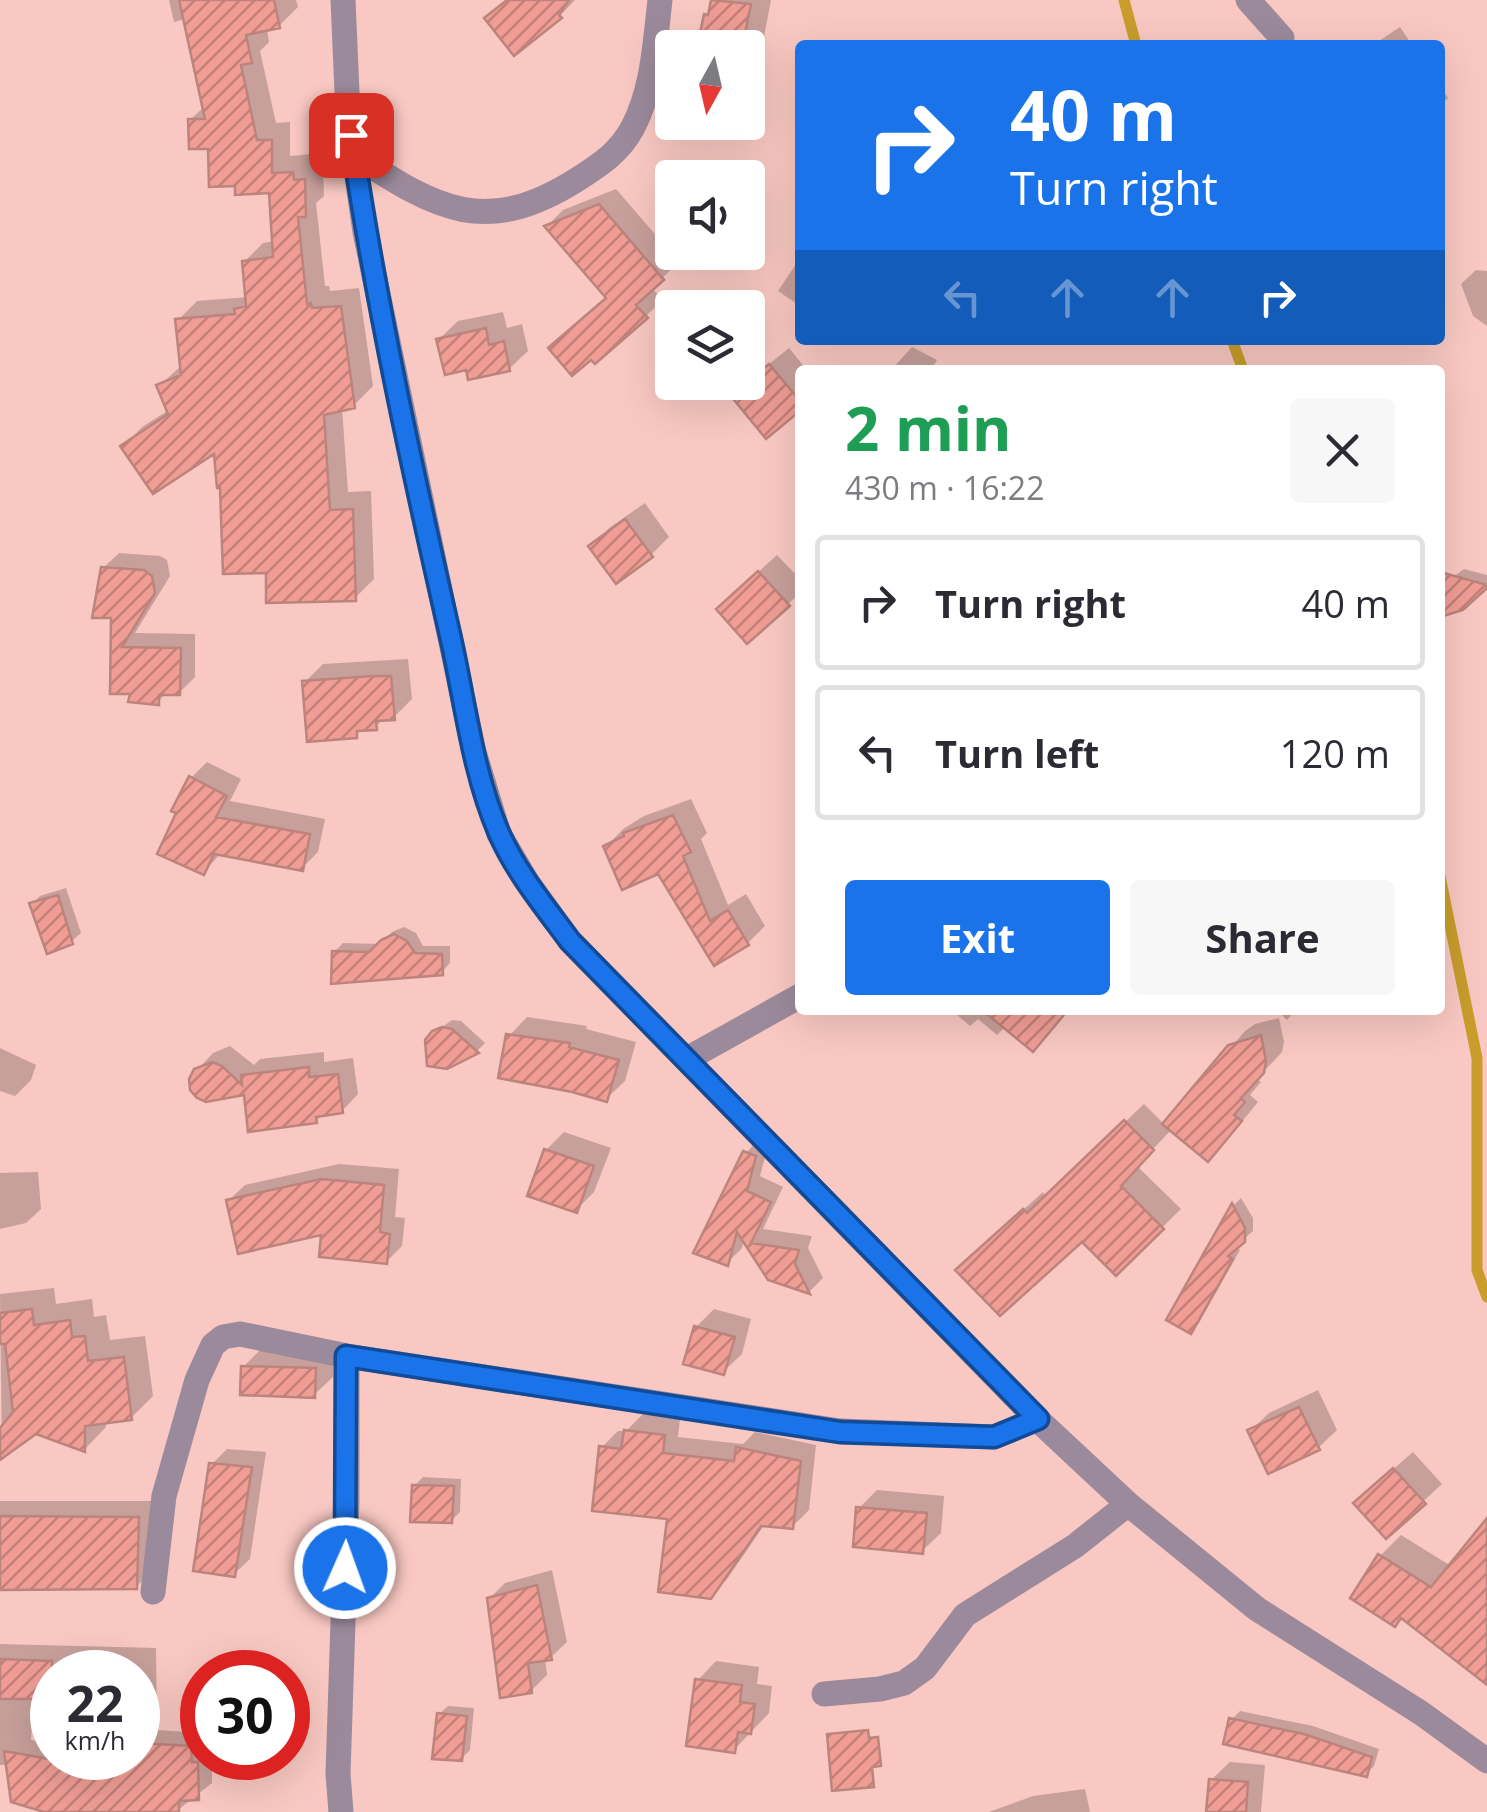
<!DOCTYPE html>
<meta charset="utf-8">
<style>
:root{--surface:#fff;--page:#f7f7f7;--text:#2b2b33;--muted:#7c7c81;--line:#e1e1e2;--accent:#1a73e8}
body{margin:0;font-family:"Open Sans",sans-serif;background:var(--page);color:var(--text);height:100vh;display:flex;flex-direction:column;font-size:38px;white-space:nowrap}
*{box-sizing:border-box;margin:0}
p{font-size:32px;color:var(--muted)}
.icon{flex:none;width:55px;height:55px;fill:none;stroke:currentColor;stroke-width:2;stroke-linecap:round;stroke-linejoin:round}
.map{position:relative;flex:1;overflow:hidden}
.details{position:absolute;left:795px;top:365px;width:650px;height:650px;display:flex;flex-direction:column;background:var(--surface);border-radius:10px;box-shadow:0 10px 40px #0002}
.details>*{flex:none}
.top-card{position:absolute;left:795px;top:40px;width:650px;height:305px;border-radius:10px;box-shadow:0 10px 40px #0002;background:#1a73e8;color:#fff;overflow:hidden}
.needle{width:65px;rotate:188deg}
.buttons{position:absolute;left:655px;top:30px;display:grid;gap:20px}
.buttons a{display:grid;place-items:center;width:110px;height:110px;border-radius:10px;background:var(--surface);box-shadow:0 10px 40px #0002;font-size:50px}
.speed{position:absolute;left:30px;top:1650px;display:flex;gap:20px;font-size:50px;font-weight:700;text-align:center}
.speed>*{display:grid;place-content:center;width:130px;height:130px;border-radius:50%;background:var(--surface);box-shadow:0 10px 40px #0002;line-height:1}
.speed small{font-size:25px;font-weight:400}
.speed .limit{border:15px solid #d22;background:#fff;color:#111}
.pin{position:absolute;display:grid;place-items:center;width:85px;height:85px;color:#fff;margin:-42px;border-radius:20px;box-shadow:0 5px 15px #0006}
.me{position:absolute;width:110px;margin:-55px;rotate:2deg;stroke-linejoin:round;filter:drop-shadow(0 0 8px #0008)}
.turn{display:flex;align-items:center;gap:35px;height:210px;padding:0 50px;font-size:45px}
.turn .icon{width:130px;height:130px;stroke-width:2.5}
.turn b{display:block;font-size:70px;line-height:85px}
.lanes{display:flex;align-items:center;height:95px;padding:0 50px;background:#0003;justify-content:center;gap:50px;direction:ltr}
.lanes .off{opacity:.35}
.round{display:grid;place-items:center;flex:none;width:105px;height:105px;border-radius:10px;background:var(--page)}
.summary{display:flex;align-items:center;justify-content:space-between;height:170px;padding:0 50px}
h1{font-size:60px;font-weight:700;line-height:75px;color:#1e9e55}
.cta{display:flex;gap:20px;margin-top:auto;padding:20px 50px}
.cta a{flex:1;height:115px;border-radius:10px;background:var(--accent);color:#fff;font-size:40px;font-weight:700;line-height:115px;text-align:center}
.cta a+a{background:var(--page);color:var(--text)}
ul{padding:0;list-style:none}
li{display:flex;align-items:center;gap:30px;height:135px;margin:0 20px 15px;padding:0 30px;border:5px solid var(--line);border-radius:10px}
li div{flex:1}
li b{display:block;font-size:38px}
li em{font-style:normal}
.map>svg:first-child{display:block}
.shadow{fill:#0003;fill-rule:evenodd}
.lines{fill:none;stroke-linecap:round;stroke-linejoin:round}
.stream{stroke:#c89d2c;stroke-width:11}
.building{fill:url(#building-hatch);stroke:#bc847d;stroke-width:2.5}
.minor{stroke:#9b8a9b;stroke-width:25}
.route-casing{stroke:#114b97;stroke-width:25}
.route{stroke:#1a73e8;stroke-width:18}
</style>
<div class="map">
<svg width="1487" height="1812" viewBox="0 0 1487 1812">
<defs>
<pattern id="building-hatch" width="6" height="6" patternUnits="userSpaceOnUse" patternTransform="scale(2.5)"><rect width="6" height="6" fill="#f09e95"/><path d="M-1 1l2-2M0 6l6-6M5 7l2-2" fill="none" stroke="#c38079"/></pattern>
</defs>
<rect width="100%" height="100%" fill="#f9c8c2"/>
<path class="shadow" d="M169 0H296L298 7 279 26 267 29 269 42 260 51 276 123 290 122V156L311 154 312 162H323L324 196 316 203 325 286H329L330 291 359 288 373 386 354 405 342 408 348 492 371 491 374 579 355 598 268 571 222 485 216 449 124 446 142 427 169 410 159 386 182 365 178 320 197 301 248 297 244 262 263 243 275 241 272 190 237 184 190 120 205 106 186 19 174 22Z
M506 0H575L557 19 487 18Z
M714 0H771L758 68 748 81V48H700L706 15 713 9Z
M1400 27 1412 45H1373Z
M1440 86 1448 98 1440 106Z
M616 189 679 262 652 288 663 300 646 316 609 297 547 226 563 210Z
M800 258V306L778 291Z
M1476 270 1487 271V326L1473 316 1461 284Z
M503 312 507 328 522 324 528 351 509 369 468 367 439 339 458 321Z
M912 347 937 360 931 370H891Z
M789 348 807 370H800V408L748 381Z
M645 503 669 537 651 555 591 547 609 528Z
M119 553 160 556 167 560 170 576 135 633 195 634V677L179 693 167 692 158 702 132 692 103 568Z
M777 555 800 579V593L748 641 737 591Z
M1464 569 1487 575V585L1462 608 1440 602V587Z
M408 659 412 699 394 717 385 718 375 727 363 728 356 735 305 682 323 664Z
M207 762 241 779 230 801 325 819 318 852 302 868 221 853 204 872 191 778Z
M691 799 707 833 701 839 728 905 746 894 765 926 748 943 715 963 659 871 606 847 623 829 644 816Z
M66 888 81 933 72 941 32 904 40 896Z
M404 927 416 933 423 946H450V963L442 972 334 952 343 943 380 944 392 932Z
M951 1010H1068L1032 1049 1006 1026 997 1035 978 1019 970 1026Z
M1277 1010H1296L1287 1020Z
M527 1017 587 1026 586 1029 636 1042 625 1081 606 1099 509 1036Z
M1279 1018 1284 1042 1282 1052 1257 1079 1261 1082 1250 1095 1258 1102 1226 1141 1208 1159 1172 1129 1137 1166 1181 1209 1116 1273 1082 1238 976 1252 1043 1192 1046 1197 1144 1104 1165 1125 1245 1031 1255 1024Z
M452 1020 461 1021 485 1043 477 1051 447 1067 434 1033Z
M230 1046 254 1065 260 1059 324 1052V1062L353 1058 358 1094 342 1111 324 1113 316 1121 196 1071 213 1053Z
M0 1048 36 1065 31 1080 15 1096 0 1091Z
M564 1132 611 1148 594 1192 576 1210 546 1150Z
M760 1138 769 1142 760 1176 783 1187 763 1229 812 1236 808 1248 823 1278 810 1291 769 1278 744 1239 742 1248 727 1263 746 1153Z
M339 1164 399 1169 395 1217 405 1218 402 1246 386 1262 324 1232 228 1201 245 1185Z
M38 1172 41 1209 26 1223 0 1229V1173Z
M1241 1198 1253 1218V1231L1235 1247 1240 1250 1199 1323 1190 1331 1169 1319 1234 1205Z
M54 1288 56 1304 92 1299 94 1317 106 1315 110 1340 145 1336 153 1396 131 1418 106 1421V1427L85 1449 36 1431 2 1455 0 1294Z
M714 1309 751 1319 742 1354 723 1372 696 1327Z
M261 1349 333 1351V1377L314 1395 243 1367Z
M1318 1390 1337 1430 1318 1448 1250 1431 1269 1413Z
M643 1414 680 1419 678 1437 743 1444 755 1432 816 1445 809 1510 792 1527 765 1524 727 1579 710 1596 670 1517 601 1448 618 1431H626Z
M227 1449 266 1452 250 1559 234 1574 212 1464Z
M1413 1452 1442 1484 1386 1536 1375 1485Z
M423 1477 461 1479 460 1512 451 1521 414 1486Z
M877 1490 944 1496 941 1533 922 1551 859 1508Z
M0 1501H155L153 1570 136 1587H0Z
M1487 1522V1680L1380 1556 1401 1535 1451 1566Z
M552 1570 567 1642 551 1657 545 1658 547 1675 531 1691 489 1599 505 1583Z
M0 1644 156 1648 157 1730 202 1733V1758H212V1783L178 1810 43 1812 8 1765H0ZM52 1672H138V1758H52V1743L31 1740 34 1696H52Z
M716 1661 759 1667 757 1684 772 1686 769 1713 734 1750 698 1680Z
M448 1706 474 1708 470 1750 461 1759 439 1714Z
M1240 1711 1313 1726 1379 1749 1374 1766 1366 1774 1231 1720Z
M1230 1762 1265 1765 1261 1812H1209L1211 1780Z
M1085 1789 1090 1812H989L1033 1796Z"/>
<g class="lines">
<path class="stream" d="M1124 0 1136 45
M1232 340 1243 370
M1440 876 1477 1058V1270L1487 1297"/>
</g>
<path class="building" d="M179 0H274L280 28 246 35 252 63 241 65 257 140H272V173L293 172 294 180 305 179 306 217H298L307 304 311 303 312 308 341 306 355 408 324 415 330 510 353 509 356 601 266 603V573L223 574 220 488H217L214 454 153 494 120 446 168 414 156 385 181 375 175 319 235 314 234 309 246 306 242 261 273 257 269 193 235 195V186L209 187 208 149H189L188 119H205Z
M507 0H569L559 15 562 18 514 56 484 18Z
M711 0 751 4 742 48H697L704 14 708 15Z
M599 204 664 280 636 305 648 318 595 364 591 360 572 376 548 348 606 298 544 226Z
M486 328 489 345 504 341 510 371 468 380 466 370 445 375 436 339Z
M769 364 800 401V411L766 439 730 395Z
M625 519 653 557 616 584 588 546Z
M101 567 144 570 152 576 155 593 122 647 181 648 180 695H159V705L128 702 130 694H110L111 618H92Z
M758 571 790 606 747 644 716 609Z
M1440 572 1487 585V588L1463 610 1440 617Z
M373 676H391L395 720 376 721 377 730 357 731V738L307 742 302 681Z
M189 776 227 796 216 817 310 834 303 871 214 854 204 875 157 854 176 813 171 811Z
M673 815 691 852 683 856 710 921 728 910 749 945 714 966 658 874 622 890 603 846 624 836 623 833Z
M58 895 73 944 47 954 29 903Z
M394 934 407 941 415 953 442 954 443 975 331 984 332 951 369 952 381 940Z
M982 1010H1068L1033 1052Z
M442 1027 452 1029 479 1053 447 1069 427 1066 425 1040 432 1031Z
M506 1034 570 1043 569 1047 619 1060 607 1102 572 1092 498 1078Z
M1261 1035 1266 1061 1264 1073 1241 1098 1245 1102 1234 1115 1242 1121 1208 1162 1162 1124 1228 1045Z
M212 1062 222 1066 242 1085 241 1075 309 1067V1077L338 1074 343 1113 316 1117 317 1123 248 1132 244 1095 206 1102 197 1098 190 1090 189 1079 194 1069Z
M1124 1120 1154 1150 1121 1186 1164 1229 1116 1276 1082 1242 1000 1316 955 1270 1023 1209 1027 1213Z
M544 1149 594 1166 577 1213 527 1196Z
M743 1151 756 1156 747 1191 771 1202 751 1243 799 1250 795 1264 810 1294 768 1280 737 1232 728 1266 693 1253Z
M321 1179 384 1185 380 1232 390 1234 387 1264 319 1257 321 1235 238 1254 226 1200Z
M1232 1203 1245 1228V1242L1228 1256 1233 1259 1191 1334 1166 1320Z
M32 1309 34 1325 70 1320 72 1337 85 1336 88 1361 124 1357 132 1420 85 1426V1452L36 1434 0 1460V1428L13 1412 5 1344H0V1313Z
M694 1326 735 1337 724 1375 683 1364Z
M241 1366 316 1368 315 1398 240 1395Z
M1299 1407 1320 1450 1268 1474 1247 1430Z
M624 1430 665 1435 663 1453 734 1461 736 1447 801 1461 793 1529 761 1526 711 1599 658 1592 667 1519 592 1511 599 1446 621 1449Z
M209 1463 252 1467 235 1577 193 1571Z
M1393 1468 1426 1504 1386 1539 1353 1503Z
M412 1485 454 1486 452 1523 410 1522Z
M856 1507 927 1513 923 1554 853 1547Z
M0 1516 139 1517 137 1589 0 1590Z
M1487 1518V1685L1401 1618 1395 1627 1350 1598 1378 1554 1431 1587Z
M537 1585 552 1660 528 1663 532 1693 500 1698 487 1598Z
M0 1659 52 1661V1699H0Z
M695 1679 742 1685 740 1702 755 1704 751 1734 738 1732 735 1753 686 1746Z
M437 1713 467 1716 462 1761 432 1759Z
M1229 1718 1304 1734 1372 1757 1367 1777 1223 1744Z
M868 1730 869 1738 878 1737 881 1766 872 1767 874 1787 832 1791 827 1734Z
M138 1743 191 1746 192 1762H198L199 1800 179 1801V1812H44L11 1802 4 1751 111 1770 110 1758H138Z
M1209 1779 1248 1782 1246 1812H1206Z"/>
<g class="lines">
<path class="minor" d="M343 0 348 115 365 232 474 752 499 834 528 883 570 941 1037 1419 1128 1504 1257 1609 1421 1713 1487 1761
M1248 0 1282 38
M354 155C437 209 485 238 578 179 600 165 620 152 633 127 653 89 655 42 660 0
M687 1059 800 996
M153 1592 164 1496 197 1380 213 1345 223 1337 240 1334 347 1356 840 1431 994 1437 1037 1419
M824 1694 880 1689 904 1683 925 1668 965 1615 1075 1546 1128 1504
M341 1812 338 1774 347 1500V1356"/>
</g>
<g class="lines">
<g class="route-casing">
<path id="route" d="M345 1568 346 1356 840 1432 994 1437 1038 1419 570 941C545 907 516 872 499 833 472 771 465 700 450 635 412 469 376 303 351 135"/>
</g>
<use href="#route" class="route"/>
</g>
</svg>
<div class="buttons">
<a><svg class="needle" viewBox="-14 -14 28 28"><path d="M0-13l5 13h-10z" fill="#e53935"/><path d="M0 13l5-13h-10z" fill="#7c7c81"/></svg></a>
<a><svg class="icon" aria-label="sound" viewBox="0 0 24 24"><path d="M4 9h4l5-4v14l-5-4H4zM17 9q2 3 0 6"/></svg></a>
<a><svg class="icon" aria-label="layers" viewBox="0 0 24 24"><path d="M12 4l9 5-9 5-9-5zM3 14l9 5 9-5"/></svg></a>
</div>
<div class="speed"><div>22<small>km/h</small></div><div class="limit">30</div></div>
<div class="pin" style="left:351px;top:135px;background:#d93025"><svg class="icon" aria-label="arrive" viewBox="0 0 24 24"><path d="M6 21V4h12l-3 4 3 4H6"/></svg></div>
<svg class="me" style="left:345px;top:1568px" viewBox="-20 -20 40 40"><circle r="17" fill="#1a73e8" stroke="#fff" stroke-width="3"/><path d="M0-11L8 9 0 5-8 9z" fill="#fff"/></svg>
<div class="top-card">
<div class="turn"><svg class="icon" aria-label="right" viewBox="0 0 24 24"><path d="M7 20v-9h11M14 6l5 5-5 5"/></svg><div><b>40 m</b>Turn right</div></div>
<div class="lanes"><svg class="icon off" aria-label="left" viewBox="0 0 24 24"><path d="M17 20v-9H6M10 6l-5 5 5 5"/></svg><svg class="icon off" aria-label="ahead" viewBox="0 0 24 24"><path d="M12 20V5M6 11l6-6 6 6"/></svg><svg class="icon off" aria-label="ahead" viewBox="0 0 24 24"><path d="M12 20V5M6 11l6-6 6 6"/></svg><svg class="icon" aria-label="right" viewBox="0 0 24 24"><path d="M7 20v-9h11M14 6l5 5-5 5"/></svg></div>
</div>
<section class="details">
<div class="summary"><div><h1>2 min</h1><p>430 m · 16:22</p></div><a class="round"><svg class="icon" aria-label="close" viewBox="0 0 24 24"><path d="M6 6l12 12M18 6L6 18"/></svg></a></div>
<ul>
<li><svg class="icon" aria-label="right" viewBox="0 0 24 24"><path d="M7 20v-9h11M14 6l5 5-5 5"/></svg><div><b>Turn right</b></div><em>40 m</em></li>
<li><svg class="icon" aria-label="left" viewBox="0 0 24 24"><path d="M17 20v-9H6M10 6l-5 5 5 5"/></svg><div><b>Turn left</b></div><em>120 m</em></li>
</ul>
<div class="cta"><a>Exit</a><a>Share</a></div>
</section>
</div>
